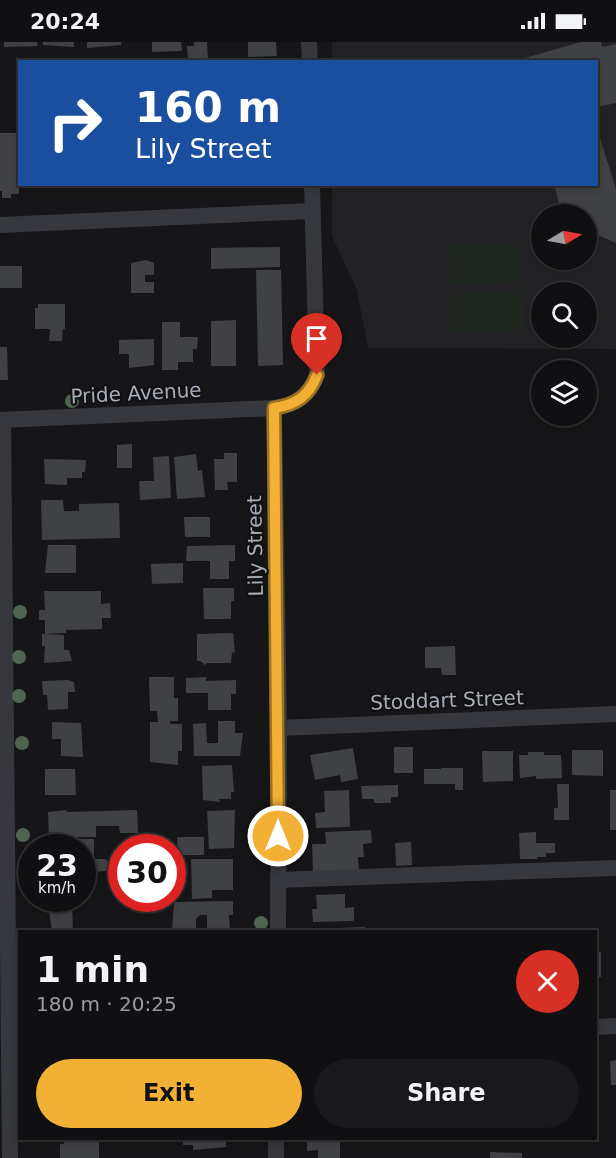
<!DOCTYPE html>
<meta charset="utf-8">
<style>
:root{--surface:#101012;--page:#19191b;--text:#f1f3f6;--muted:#9c9d9f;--line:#303032;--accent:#f2b134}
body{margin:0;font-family:"DejaVu Sans",sans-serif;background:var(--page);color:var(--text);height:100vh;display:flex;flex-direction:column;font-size:22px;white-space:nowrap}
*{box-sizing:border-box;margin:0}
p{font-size:20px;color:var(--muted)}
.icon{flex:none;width:33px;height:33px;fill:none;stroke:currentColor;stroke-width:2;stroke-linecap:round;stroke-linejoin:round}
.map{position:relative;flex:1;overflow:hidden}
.details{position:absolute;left:18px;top:888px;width:579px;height:210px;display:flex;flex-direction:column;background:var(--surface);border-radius:0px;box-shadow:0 3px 9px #0003,0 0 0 2px var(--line)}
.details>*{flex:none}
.top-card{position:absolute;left:18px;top:18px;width:580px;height:126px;border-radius:0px;box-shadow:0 3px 9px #0003,0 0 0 2px var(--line);background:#1a4fa0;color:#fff;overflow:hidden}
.needle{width:39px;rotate:80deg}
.controls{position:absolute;left:531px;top:162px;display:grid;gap:12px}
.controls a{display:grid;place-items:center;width:66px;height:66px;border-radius:50%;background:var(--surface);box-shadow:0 3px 9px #0003,0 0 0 2px var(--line);font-size:30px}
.speed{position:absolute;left:18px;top:792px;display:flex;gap:12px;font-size:30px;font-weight:700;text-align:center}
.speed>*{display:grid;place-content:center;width:78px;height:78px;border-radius:50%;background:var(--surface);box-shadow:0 3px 9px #0003,0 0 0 2px var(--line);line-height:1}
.speed small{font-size:15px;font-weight:400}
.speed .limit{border:9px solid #d22;background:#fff;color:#111}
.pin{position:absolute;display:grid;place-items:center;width:51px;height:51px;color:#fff;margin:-62px -26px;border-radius:50% 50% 50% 0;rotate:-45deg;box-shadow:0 0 6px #0007}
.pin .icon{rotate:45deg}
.me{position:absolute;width:66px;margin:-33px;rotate:0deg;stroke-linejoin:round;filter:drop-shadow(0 0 4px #0008)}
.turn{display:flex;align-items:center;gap:21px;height:126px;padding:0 18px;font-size:27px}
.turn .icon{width:78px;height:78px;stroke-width:2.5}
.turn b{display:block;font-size:42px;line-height:51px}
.round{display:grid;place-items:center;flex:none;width:63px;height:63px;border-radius:32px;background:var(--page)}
.head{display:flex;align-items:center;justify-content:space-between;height:102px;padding:0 18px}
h1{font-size:36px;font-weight:600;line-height:45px}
.button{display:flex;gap:12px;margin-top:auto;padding:12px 18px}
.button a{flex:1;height:69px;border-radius:36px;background:var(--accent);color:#111;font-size:24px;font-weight:600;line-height:69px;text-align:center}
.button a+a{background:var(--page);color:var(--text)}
.status{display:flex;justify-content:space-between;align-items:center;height:42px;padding:0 30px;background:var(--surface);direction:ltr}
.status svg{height:16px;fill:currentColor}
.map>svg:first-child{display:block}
.built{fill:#222225;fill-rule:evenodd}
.green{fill:#1e261f}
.building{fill:#404145}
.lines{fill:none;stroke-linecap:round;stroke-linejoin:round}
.minor{stroke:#37383d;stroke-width:16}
.tree{fill:#506452}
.route-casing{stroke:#9d7322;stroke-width:15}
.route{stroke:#f2b134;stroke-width:10}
.labels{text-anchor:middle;stroke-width:4.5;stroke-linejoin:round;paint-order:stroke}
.street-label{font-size:20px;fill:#a8adb8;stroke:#111113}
</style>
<div class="status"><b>20:24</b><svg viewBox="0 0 49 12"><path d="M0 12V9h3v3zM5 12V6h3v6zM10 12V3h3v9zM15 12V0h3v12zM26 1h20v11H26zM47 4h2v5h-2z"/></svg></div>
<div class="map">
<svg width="616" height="1116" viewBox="0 0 616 1116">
<rect width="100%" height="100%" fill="#161618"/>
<path class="built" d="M332 0H616V307L368 306 357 248 332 194V143L597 142V20L332 19ZM542 172H586V218H542ZM542 250H586V296H542Z"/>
<path class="green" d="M521 202 522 240 450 241 449 203Z
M523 250 524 289 451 290 450 252Z"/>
<path class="building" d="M4 0H37L38 4 4 5Z
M43 0H74V5L43 3Z
M87 0H121V3L87 6Z
M152 0H181L182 9 152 10Z
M194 0H207L208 20H188L187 4H194Z
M248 0H276L277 14 248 15Z
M581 0H601L602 5 616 2V61L597 65V20H511Z
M598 90 616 147V201L586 188V172H562L554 142H597Z
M0 91H19V152H11V156H2V149H0Z
M27 142H67V145L27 146Z
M280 205V225L211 227V206Z
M146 218 154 221V233H145V240H154V251H131V221Z
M0 224H22V246H0Z
M256 228H281L283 323 258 324Z
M38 262H65V287H63L62 299H49L50 287H35V266H38Z
M236 278V324H211V279Z
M162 280H180V295H198L197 307H193V320H178V328H162Z
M154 297V323L129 326V312H119V298Z
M0 305H7L8 338H0Z
M132 402V426H117V403Z
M224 411H237V440H227L228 448H215L214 417H224Z
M196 412 198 429 202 428 205 455 177 457 174 415Z
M169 414 171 456 140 458 139 439H154L153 415Z
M44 417 86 418 85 430H82V436H67V443L45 442Z
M41 458H63L64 469H79V462L119 461 120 496 42 498Z
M184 475H210V495H185Z
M48 503H76V531H45Z
M235 503V519H229V537H210V519H186L187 504Z
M183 521V541L152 542 151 522Z
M203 546H234V559H231V577H204Z
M44 549H101V562L110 561 111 576H102V587L66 588V591L45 592V578H39V568H45Z
M233 591 235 611 232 610 231 621H207L205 623 200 619H197V592Z
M42 592 64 593V608H69L72 619 44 621 45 604H42Z
M455 604 456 633H442L441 626H425V605Z
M149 635H174V656H178V679H170V682H182V709H178V723L150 720V680H158L157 669H150Z
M206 635V639L236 638V652H231V668H208V651H186V636Z
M68 638 74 640 75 650H68V667L48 668 47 653H43L42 639Z
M218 679H235V691H243L240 714H194L193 682 206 681 207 701H218Z
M52 680 81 681 83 715 61 714V697H52Z
M394 705H413V731H394Z
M353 706 358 737 341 740 340 733 315 738 310 713Z
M572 708H603V734L572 733Z
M482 709H513V739L483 740Z
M528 710H544V713H561L562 736 536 737V734L520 736 519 713H528Z
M232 723 234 750H231V757H219L220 760 203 758 202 724Z
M441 726H463V748H455V742H424V727H441Z
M45 727H75L76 753H45Z
M557 742H569V778H554V766H558Z
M398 743V755H391V761H374V757H362L361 744Z
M349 748 350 785 316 786 315 771 325 770 324 749Z
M610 748H616V788H610Z
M67 768V770L137 768 138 791H120L119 784H96V795H49L48 770Z
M235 768 234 806 209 807 207 769Z
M371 788 372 801 363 802 364 815H358L359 828 313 830 312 802H326L325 790Z
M536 790V801H555V811H546V815H537V817H520L519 791Z
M177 795H204V813H178Z
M61 797H94V814H82V806H61Z
M411 800 412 823 396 824 395 801Z
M82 817H105L109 820V826L107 829 86 830V835L93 838V844L90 848H82Z
M191 817H233V848H212V856L192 857Z
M116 840H122V858H116Z
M345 852V866L354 865V879L313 880 312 867H317L316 853Z
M233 859V873H229L230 889H207V873H200L196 877V890H172L174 860Z
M72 861 73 890H52L48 862Z
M365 885V890H313V887Z
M596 910H601V935H596Z
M616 1018V1043H611L610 1019Z
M64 1096H90V1100H99V1116H60V1102H64Z
M183 1096H226V1105L193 1108V1103H183Z
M307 1096H340V1116H318V1108L307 1109Z
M490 1110 522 1111V1116H490Z"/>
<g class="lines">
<path class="minor" d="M309 0 310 20
M0 183 312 169
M0 378 274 366
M3 378 10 1116
M279 686 616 672
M278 838 616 826
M278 890 279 686 274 366C296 363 309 354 317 333L312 142
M596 985 616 984
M276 1116V1096"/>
</g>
<g class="tree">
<circle cx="72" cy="359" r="7"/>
<circle cx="20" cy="570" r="7"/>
<circle cx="19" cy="615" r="7"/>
<circle cx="19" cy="654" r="7"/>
<circle cx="22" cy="701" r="7"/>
<circle cx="23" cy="793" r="7"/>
<circle cx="261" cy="881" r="7"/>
</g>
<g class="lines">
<g class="route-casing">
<path id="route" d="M278 794 274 366C296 363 309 354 317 333"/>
</g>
<use href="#route" class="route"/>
</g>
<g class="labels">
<g class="street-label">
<text transform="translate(136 351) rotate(-3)" y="7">Pride Avenue</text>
<text transform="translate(255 504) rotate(-91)" y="7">Lily Street</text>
<text transform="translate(447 658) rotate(-2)" y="7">Stoddart Street</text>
</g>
</g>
</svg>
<div class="controls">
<a><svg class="needle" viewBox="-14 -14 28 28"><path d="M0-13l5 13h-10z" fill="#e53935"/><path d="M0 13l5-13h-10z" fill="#9c9d9f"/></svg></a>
<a><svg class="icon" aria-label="search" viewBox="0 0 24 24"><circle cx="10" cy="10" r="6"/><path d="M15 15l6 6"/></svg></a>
<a><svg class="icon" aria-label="layers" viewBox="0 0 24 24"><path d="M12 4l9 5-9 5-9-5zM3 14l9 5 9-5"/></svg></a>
</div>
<div class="speed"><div>23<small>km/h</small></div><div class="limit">30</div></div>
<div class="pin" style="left:317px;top:333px;background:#d93025"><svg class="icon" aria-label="arrive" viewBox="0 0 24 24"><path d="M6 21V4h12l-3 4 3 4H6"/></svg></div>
<svg class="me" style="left:278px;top:794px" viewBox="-20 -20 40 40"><circle r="17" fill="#f2b134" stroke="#fff" stroke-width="3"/><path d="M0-11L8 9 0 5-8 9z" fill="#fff"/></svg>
<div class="top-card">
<div class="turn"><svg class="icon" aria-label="right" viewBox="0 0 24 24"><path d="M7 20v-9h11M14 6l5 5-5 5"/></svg><div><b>160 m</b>Lily Street</div></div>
</div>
<section class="details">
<div class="head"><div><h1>1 min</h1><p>180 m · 20:25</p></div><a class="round" style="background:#d93025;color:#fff"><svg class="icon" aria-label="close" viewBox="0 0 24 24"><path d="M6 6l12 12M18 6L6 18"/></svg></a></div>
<div class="button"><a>Exit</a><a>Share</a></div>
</section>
</div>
